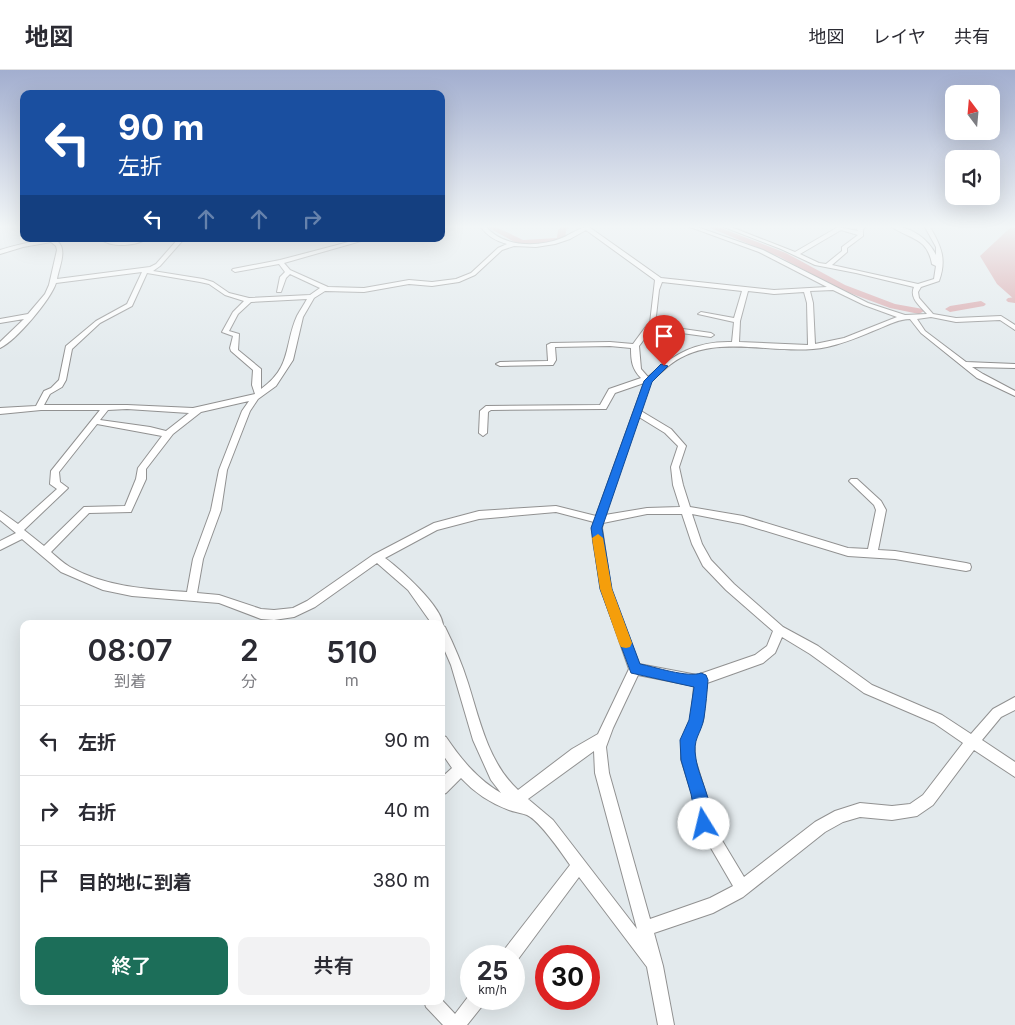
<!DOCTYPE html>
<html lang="ja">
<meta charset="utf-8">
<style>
:root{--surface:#fff;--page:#f2f2f3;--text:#2b2b33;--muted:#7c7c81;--line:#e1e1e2;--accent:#1c6e59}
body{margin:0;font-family:Inter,"Noto Sans JP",sans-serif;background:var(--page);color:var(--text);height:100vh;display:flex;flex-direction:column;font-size:19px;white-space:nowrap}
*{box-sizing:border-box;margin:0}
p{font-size:16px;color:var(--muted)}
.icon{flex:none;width:28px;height:28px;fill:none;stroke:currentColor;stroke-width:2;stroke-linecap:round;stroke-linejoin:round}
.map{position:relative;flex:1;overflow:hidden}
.details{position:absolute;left:20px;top:550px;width:425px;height:385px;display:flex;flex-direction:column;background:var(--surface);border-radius:10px;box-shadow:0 5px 20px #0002}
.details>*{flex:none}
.banner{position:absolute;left:20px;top:20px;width:425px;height:152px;border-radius:10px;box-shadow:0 5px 20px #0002;background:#1a4fa0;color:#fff;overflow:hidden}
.needle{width:32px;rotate:344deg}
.controls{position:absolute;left:945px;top:15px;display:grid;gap:10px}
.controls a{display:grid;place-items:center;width:55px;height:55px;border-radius:10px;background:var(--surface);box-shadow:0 5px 20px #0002;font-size:25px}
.speed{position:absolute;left:460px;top:875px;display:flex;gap:10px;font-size:25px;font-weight:700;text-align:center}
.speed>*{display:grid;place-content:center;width:65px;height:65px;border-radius:50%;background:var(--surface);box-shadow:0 5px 20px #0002;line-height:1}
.speed small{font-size:12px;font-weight:400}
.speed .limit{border:8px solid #d22;background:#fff;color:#111}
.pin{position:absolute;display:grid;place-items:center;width:42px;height:42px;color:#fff;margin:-51px -21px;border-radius:50% 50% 50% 0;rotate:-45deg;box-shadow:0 0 5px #0007}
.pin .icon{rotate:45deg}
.me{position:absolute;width:55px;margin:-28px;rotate:351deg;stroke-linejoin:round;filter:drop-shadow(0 0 4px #0008)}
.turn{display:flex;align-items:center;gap:18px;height:105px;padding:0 15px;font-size:22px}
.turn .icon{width:65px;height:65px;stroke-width:2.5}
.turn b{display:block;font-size:35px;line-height:42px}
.lanes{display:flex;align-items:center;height:48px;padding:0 15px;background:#0003;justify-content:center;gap:25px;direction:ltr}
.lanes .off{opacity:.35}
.eta{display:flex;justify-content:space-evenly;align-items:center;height:85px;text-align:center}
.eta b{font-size:30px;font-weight:600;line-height:35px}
.primary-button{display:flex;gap:10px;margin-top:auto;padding:10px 15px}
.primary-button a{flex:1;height:58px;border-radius:10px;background:var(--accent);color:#fff;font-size:20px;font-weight:600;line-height:58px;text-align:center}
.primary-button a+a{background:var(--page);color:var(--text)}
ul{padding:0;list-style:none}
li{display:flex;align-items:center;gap:15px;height:70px;padding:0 15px;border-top:1px solid var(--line)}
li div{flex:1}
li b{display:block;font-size:19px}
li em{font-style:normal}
header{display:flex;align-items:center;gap:30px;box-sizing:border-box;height:70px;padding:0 25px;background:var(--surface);border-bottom:1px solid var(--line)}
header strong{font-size:24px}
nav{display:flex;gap:28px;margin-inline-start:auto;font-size:18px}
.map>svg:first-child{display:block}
.water{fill:#d9a5a9}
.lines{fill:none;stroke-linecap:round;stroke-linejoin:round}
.river{fill:#d9a5a9;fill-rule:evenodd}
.minor-casing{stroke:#919191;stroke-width:2}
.minor{fill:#fff;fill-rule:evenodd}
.route{fill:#1a73e8;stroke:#114b97}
.slow{fill:#f59e0b}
</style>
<header>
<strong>地図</strong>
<nav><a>地図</a><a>レイヤ</a><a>共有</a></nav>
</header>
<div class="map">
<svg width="1015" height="955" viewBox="0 0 1015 955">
<rect width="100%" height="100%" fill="#e3eaed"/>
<path class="water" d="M1011 157H1015V230L997 214 980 186Z"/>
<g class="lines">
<path class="river" d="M487 157H496L523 170 557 168 558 160 561 157H569L566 161 565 169 562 172 522 176Z
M708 157H718L786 183 845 215 895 234 923 239 924 241 919 244 890 238 839 219 780 187Z
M1015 227V233L1008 232 1006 230 1008 228Z
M981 231 986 234 984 236 950 242 945 239 950 236Z"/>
<g class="minor-casing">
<path id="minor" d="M481 157H486C504 177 537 178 562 168 571 164 580 157 589 157L661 208 774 220 827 217 759 182 690 157H697L763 180 868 233 905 245 927 244C920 236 909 228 914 217L856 203 815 195 781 179 724 157H731L795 182 838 157 858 161 857 159 860 157H865L863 160V166L847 178V182L832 195 918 214 934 209 936 196 932 194C927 167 911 170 892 157 910 155 929 170 936 185V177L925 157H930C941 176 947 189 939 211L921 217 918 222 919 228 933 244 956 248 1001 246 1015 255V260L1000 250 956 252 931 247 917 249 925 261 966 292 1015 294V298L972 297 983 304 1015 321V326L977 308 921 263 910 249C899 249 888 255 878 259 861 266 845 273 827 277 774 288 710 258 665 299 661 303 654 307 651 312 646 320 644 332 641 341L671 359 686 376 679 397 683 415 690 437 743 446 848 478 868 479 876 440 874 435 851 413 849 411 851 409H857L881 431 886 440 878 480 895 481 966 493 970 494 971 497 970 500 966 501 895 489 848 486 743 454 692 444 702 474 711 490 734 514 783 557 818 576 872 615 942 645 971 664 993 639 1015 627V640L1001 647 982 670 1015 692V707L974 680 933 735 917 746 892 750 860 747 843 752 825 762 743 827 713 843 654 863 663 896 674 955H658L647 897 579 807 516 892H514V886H502L504 880 570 795C561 782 540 751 527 745 522 743 514 742 509 740 490 733 474 722 461 708L446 723 441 725V708L452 698 441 682V665L446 667C461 689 477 709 501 723L491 710 473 670 451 595 441 572V554H432L408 520 377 493 315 537 294 547 274 550 261 549 219 533 132 526 103 520 61 502 22 469 0 480V471L16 463 0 450V441L18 454 57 419 50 414 51 401 100 340H41L0 344V338L36 336 44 321 51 318 59 310 66 276 96 251 127 234 142 202 56 213C51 229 16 271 0 278V272L24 249 0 253V249L28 244 45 224 49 215 57 180 56 176 51 172 23 177 0 184V180C20 174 39 169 60 169L57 171C68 179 59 197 57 209L150 197 156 194 178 169H184L160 196 153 201 203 209 213 212 229 223 249 228 310 225 320 218 290 204 286 208 281 222H277L280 207 285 202 279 194 235 202 232 200 233 199 280 190 360 169H368L284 193 290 200 328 217 364 218 409 210 432 212 456 209 471 203 498 178 507 174C496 171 487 166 481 157ZM586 160 655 210 650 253 647 255 633 274 610 272 551 273 547 275 548 291 500 292 496 294 500 296 553 295 556 290 555 277 610 276 631 278C631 291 632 299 641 308L609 319 600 335 486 336 480 341 479 363 483 366 487 363 488 342 491 340 603 339H606L615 323 644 313 596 446 556 436 479 441 434 453 373 485 307 531 293 538 274 540 261 539 219 525 197 523 203 489 221 440 227 400 250 341 258 329 276 316 293 290 303 247 314 228 325 221 364 222 409 214 432 216 459 212 475 205 502 180 514 176 536 177 555 174 570 169ZM841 160 858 165 842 177V181L826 194 819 193 800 184ZM147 203 200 212 209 214 225 225 244 231 233 242 222 262 233 266 230 278 231 281 253 300 252 315 255 324 193 338 127 335H44L50 324 62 317 66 310 72 279 100 253 132 236ZM662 212 742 221 734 248 701 242 698 244 734 252 732 272C696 271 674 284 648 307L641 299 639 276 652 259 711 267 714 265 711 263 655 255 659 220ZM833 220 864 235 897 247 844 268 815 274 813 233 810 221ZM748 221 774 224 804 222 807 233 808 275 739 272 740 251ZM307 229C304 235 300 240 297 246 284 275 292 297 261 319V299L238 280 239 264 229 261 238 244 251 232ZM249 331 242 341 219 400 211 440 193 489 187 522C146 519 106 517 70 497 63 493 57 487 51 482L89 443 131 442 146 409V399L173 364 201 342ZM127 339 189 343 166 361 150 357 100 350 108 340ZM639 347 665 363 678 376 671 397 673 415 680 437 647 438 605 445ZM97 354 162 366 138 398 136 409 125 436 84 437 44 476 24 460 66 420 68 418 60 412 59 402ZM556 442 594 452 592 458 593 471 601 519 629 599 598 664 572 679 518 720C488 692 480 651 468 613 462 594 454 575 445 557L443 556C443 537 400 499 385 488L437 460 479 449ZM647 444H682L692 474 703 496 726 520 773 561 767 576 755 585 697 605 639 594 611 519 602 458 603 453ZM782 567 810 584 864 623 934 653 963 673 923 725 910 734 892 736 860 733 835 741 815 752 744 807 711 752 706 724 695 689 694 670 703 651 707 613 763 593 775 583ZM638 605 694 616 691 650 682 670 681 689 692 724 697 754 733 816 710 828 650 849 609 703 606 677 613 658ZM594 681 595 703 637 859 553 750 528 729Z
M100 169 118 172 147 169C134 176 112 178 100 169Z
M471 923V929H485L483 935 467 955H443L426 937 424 931H441V929L455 944Z"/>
</g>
<use href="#minor" class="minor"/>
</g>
<linearGradient id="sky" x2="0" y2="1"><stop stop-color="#a2aecf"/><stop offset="0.54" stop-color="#f2f6f7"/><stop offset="1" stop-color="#f2f6f7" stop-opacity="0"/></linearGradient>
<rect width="1015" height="290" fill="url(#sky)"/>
<path class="route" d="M661 294 668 296 652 312 602 458 612 519 640 594C655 597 688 608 701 603L706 605 708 610C707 622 706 635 704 648 701 665 692 668 696 689 699 709 718 741 709 760L704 762 698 760 691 724 681 690 680 670 689 650 694 617 631 603 600 519 591 458 644 311Z"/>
<path class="slow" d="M598 464 603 468 612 519 632 573 630 577 626 578 621 577 619 573 600 519 592 468Z"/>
</svg>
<div class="controls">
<a><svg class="needle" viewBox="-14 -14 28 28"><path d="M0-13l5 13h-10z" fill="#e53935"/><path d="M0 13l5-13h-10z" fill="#7c7c81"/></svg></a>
<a><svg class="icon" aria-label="sound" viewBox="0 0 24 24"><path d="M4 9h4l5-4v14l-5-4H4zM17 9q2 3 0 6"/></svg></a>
</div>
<div class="speed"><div>25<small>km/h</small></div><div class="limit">30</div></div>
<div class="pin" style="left:664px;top:296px;background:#d93025"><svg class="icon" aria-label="arrive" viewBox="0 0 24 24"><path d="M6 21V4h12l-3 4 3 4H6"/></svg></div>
<svg class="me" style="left:704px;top:754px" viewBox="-20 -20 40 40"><circle r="19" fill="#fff"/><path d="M0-13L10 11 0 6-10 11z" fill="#1a73e8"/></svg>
<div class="banner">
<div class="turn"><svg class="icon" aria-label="left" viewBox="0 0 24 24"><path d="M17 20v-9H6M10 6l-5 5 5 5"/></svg><div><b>90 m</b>左折</div></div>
<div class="lanes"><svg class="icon" aria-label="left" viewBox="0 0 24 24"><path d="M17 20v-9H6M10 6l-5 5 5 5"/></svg><svg class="icon off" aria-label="ahead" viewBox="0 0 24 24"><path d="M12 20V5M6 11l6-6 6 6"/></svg><svg class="icon off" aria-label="ahead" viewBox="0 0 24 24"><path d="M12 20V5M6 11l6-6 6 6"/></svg><svg class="icon off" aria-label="right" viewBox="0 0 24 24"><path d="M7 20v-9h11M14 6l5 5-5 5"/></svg></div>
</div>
<section class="details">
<div class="eta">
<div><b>08:07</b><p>到着</p></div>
<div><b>2</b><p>分</p></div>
<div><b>510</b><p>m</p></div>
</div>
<ul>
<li><svg class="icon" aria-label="left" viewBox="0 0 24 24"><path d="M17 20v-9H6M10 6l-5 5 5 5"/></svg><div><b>左折</b></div><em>90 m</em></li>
<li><svg class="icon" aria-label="right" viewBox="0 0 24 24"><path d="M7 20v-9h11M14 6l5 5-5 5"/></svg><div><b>右折</b></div><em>40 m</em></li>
<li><svg class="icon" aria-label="arrive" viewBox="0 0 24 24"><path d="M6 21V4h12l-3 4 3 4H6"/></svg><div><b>目的地に到着</b></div><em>380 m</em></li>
</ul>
<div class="primary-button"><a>終了</a><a>共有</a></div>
</section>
</div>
